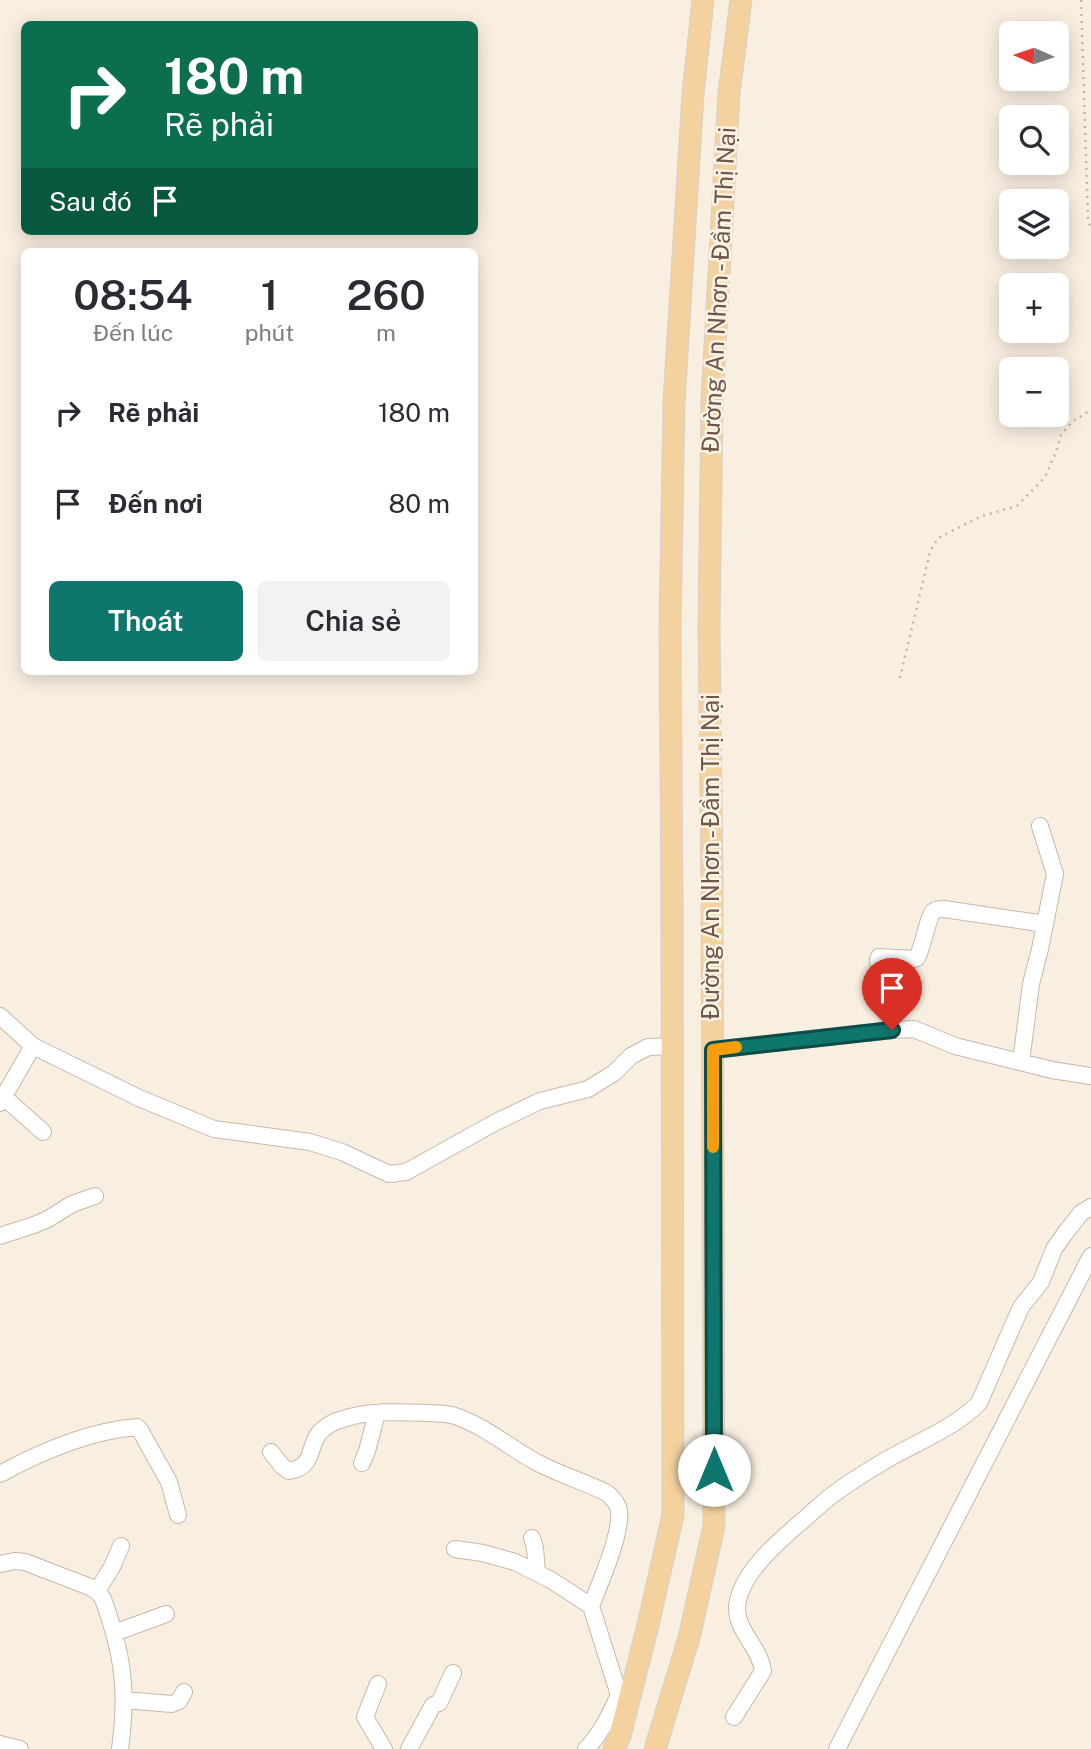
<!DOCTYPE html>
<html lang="vi">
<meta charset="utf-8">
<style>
:root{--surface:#fff;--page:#f2f2f3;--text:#2b2b33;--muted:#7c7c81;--accent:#0f766e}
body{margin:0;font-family:"Public Sans",sans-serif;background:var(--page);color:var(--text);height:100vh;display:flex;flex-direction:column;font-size:26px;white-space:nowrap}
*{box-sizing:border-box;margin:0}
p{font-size:23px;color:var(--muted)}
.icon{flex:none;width:38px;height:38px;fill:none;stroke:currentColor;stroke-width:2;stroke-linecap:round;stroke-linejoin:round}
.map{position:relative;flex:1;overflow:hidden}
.sheet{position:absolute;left:21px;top:248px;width:457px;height:427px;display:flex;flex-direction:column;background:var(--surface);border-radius:10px;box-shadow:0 4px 18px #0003}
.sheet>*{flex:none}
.top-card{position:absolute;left:21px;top:21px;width:457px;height:214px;border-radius:10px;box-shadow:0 4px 18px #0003;background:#0b6e4f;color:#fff;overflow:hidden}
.needle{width:46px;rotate:273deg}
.tools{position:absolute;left:999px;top:21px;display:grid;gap:14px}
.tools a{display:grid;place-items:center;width:70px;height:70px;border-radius:10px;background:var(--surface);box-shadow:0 4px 18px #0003;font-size:35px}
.pin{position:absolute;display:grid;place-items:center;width:60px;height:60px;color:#fff;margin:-72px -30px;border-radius:50% 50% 50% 0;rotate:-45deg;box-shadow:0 0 7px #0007}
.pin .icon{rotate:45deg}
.me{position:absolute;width:77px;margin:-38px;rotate:0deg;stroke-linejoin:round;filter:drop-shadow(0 0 5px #0008)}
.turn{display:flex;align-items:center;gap:24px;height:147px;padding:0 28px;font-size:32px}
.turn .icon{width:91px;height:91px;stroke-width:2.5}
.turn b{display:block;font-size:49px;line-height:60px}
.then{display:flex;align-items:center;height:66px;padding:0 28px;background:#0003;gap:14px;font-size:26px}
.eta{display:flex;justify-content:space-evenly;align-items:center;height:119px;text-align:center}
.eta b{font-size:42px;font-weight:600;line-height:49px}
.action{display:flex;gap:14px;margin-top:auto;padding:14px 28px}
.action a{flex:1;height:80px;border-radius:10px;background:var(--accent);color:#fff;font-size:28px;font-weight:600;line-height:80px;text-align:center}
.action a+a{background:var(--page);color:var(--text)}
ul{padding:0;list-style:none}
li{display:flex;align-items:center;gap:21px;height:91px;padding:0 28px}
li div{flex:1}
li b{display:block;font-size:26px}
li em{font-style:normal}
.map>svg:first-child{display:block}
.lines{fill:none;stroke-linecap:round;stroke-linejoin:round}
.minor-casing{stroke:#c8b7aa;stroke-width:18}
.major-casing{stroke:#d6d0cd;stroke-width:23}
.path{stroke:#d0b19f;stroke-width:2.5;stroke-dasharray:2 5;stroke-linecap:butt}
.minor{stroke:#fff;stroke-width:16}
.major{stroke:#f3d29f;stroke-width:21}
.route-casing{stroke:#0a4d48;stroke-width:18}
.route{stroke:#0f766e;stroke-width:12}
.slow{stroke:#f59e0b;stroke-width:12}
.labels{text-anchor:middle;stroke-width:5;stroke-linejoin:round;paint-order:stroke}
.street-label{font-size:24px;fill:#6e564b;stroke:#fdf4e6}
</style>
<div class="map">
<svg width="1091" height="1749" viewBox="0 0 1091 1749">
<rect width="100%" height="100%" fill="#f9efe1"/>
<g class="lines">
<g class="minor-casing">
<path id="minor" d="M0 1016 33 1046 139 1098 214 1129 310 1142 342 1152 389 1174 406 1172 496 1122 540 1101 588 1089 614 1073 631 1056 648 1047 672 1046
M892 1030 890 1005 879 968 878 959 879 957 914 959 917 958C923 947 928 917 933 912 935 909 940 909 944 909L1045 924
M713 1050 892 1030 914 1029 955 1046 1052 1070 1091 1076
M1021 1062 1031 984 1040 949 1055 874 1040 826
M4 1097 43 1132
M0 1103 33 1046
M0 1236 34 1225 48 1219 72 1204 95 1196
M271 1452 282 1466 289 1471C316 1466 307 1447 320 1432 326 1426 335 1421 343 1419 370 1410 401 1412 428 1413 437 1414 447 1413 455 1416 485 1426 510 1448 538 1463 561 1475 585 1482 607 1493 613 1498 618 1503 619 1511 622 1533 600 1583 591 1606
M362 1463 367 1451 377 1413
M0 1474C42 1451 89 1431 137 1427L140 1430 169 1482 178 1515
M532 1538 535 1548 537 1572
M455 1549 483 1553 515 1562 551 1580 591 1606 619 1695C610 1714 601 1734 586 1749
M0 1564 15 1561 25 1562 90 1587 99 1593 103 1599C123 1654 128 1691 120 1749
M97 1591 112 1567 121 1546
M114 1633 166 1614
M378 1684 365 1717 384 1749
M124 1700 172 1704 179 1701 184 1692
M734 1717 763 1671C760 1647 736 1631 737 1607 740 1571 784 1537 809 1515 818 1507 827 1498 838 1491 854 1479 871 1469 888 1459 919 1441 953 1429 979 1403L1021 1307 1041 1282 1054 1249 1066 1232 1081 1213 1091 1207
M0 1744 20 1749
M409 1749 433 1705 439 1703 453 1673
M837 1749 1091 1256"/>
</g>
<g class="major-casing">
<path id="major" d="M614 1749 620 1736 648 1625 673 1515 672 908 670 629 674 402 693 94 703 0
M655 1749 689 1638 714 1526 712 887 709 628 712 399 729 93 741 0"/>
</g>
<path class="path" d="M1081 0 1088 219 1091 229
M900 678 930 552 938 538 982 516 1017 506 1045 477 1056 452 1061 435 1073 421 1091 410"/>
<use href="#minor" class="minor"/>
<use href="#major" class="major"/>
</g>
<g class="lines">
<g class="route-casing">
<path id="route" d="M714 1470 713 1050 892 1030"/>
</g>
<use href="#route" class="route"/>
<path class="slow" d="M713 1147V1050L736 1047"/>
</g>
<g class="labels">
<g class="street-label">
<text transform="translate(719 290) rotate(-87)" y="8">Đường An Nhơn - Đầm Thị Nại</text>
<text transform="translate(711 857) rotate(-90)" y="8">Đường An Nhơn - Đầm Thị Nại</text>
</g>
</g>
</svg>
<div class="tools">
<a><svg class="needle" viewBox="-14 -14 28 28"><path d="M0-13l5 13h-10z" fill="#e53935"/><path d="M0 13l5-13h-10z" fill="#7c7c81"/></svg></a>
<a><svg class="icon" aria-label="search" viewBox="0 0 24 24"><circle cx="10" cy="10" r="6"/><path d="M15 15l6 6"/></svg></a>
<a><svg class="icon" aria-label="layers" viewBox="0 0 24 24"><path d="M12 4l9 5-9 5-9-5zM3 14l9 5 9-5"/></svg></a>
<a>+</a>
<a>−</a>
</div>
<div class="pin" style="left:892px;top:1030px;background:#d93025"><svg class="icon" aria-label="arrive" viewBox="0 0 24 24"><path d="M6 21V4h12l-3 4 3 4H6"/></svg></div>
<svg class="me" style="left:714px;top:1470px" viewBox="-20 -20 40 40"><circle r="19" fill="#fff"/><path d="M0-13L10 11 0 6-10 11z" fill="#0f766e"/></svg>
<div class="top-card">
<div class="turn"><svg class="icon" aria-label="right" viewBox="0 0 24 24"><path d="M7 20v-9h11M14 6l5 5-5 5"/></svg><div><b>180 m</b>Rẽ phải</div></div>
<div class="then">Sau đó<svg class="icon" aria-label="arrive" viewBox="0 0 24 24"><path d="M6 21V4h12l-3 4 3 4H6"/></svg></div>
</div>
<section class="sheet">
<div class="eta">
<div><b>08:54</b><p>Đến lúc</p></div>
<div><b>1</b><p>phút</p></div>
<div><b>260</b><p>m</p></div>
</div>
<ul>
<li><svg class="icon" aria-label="right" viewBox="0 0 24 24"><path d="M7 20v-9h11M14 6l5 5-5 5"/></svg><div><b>Rẽ phải</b></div><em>180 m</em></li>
<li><svg class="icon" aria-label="arrive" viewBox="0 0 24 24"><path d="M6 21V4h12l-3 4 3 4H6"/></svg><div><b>Đến nơi</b></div><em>80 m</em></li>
</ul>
<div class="action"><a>Thoát</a><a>Chia sẻ</a></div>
</section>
</div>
